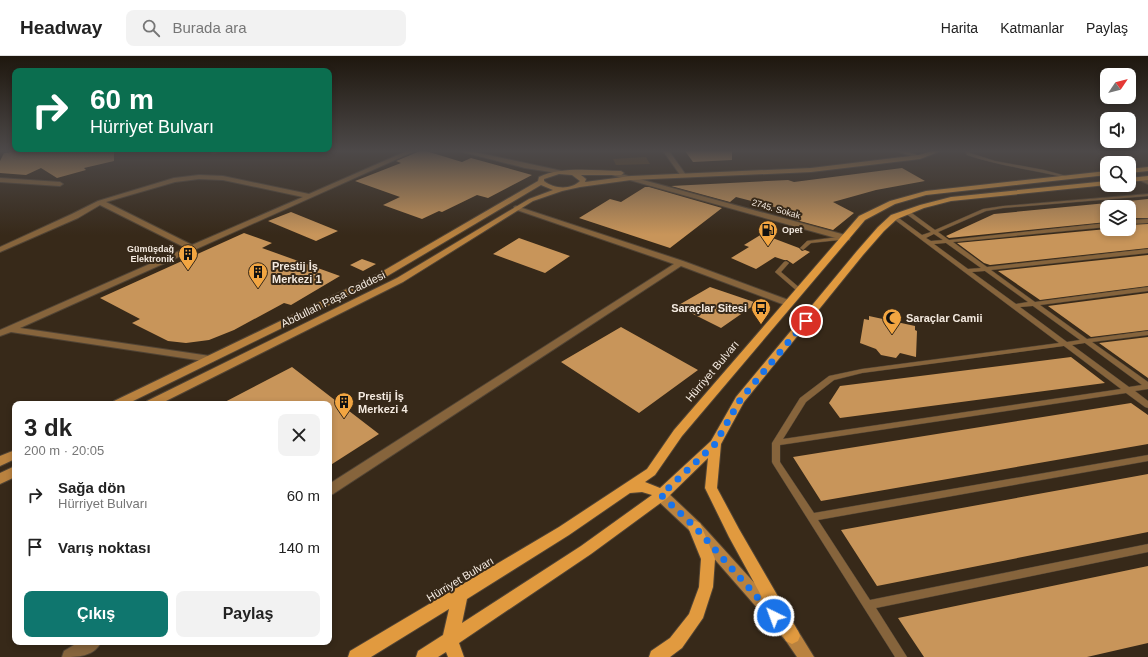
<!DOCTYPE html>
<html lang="tr">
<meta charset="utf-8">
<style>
:root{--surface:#fff;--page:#f2f2f2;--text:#222;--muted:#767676;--line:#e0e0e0;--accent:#0f766e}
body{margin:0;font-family:Arial,sans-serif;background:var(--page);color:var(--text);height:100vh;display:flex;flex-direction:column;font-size:15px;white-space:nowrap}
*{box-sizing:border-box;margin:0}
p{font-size:13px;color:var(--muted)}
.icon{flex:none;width:22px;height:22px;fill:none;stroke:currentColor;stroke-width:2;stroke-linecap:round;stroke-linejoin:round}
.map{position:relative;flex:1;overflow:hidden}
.panel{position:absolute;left:12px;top:345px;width:320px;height:244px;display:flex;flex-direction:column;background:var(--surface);border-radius:8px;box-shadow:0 2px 6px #0003}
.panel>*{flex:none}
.hud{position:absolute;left:12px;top:12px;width:320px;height:84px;border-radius:8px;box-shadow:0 2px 6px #0003;background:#0b6e4f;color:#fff;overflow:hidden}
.needle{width:26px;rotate:55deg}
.tools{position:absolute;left:1100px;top:12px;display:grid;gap:8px}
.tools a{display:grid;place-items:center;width:36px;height:36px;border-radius:8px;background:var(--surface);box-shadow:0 2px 6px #0003;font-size:20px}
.pin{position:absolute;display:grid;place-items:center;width:34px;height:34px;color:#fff;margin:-17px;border:2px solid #fff;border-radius:50%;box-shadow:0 1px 4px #0007}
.me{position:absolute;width:44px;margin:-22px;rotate:318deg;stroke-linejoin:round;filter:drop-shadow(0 0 3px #0008)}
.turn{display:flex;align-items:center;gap:14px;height:84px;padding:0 12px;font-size:18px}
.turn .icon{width:52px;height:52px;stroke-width:2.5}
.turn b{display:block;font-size:28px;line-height:34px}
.round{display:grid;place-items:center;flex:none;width:42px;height:42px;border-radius:8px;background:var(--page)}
.headline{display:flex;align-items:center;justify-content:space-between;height:68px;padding:0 12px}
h1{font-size:24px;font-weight:800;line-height:30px}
.cta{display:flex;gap:8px;margin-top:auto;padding:8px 12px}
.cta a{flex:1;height:46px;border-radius:8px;background:var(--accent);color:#fff;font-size:16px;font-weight:800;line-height:46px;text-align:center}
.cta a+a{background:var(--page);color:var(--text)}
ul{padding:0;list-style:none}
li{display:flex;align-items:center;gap:12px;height:52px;padding:0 12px}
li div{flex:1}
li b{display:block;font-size:15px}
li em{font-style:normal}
header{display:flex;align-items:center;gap:24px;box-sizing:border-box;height:56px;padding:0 20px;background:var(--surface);border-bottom:1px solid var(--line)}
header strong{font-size:19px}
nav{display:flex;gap:22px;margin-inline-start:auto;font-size:14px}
.search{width:280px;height:36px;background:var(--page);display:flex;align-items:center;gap:10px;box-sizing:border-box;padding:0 14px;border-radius:8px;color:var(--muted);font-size:15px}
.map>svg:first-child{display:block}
.green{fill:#604119}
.building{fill:#c8955a}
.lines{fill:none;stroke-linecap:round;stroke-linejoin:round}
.service-casing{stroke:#514435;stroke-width:1}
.minor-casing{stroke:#514435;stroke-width:2}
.secondary-casing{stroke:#514435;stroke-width:2}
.primary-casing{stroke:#514435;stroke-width:2}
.service{fill:#86643c;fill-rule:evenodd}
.minor{fill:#86643c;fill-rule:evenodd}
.secondary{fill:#b9823f;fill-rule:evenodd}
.primary{fill:#e19a3f;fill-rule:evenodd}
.route{stroke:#1a73e8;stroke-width:7;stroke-dasharray:0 12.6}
.labels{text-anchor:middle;stroke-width:4;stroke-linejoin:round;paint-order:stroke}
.far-street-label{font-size:9px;fill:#f4eae0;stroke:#372919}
.far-poi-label{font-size:9px;font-weight:bold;fill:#f4eae0;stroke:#372919;text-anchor:start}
.poi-label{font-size:11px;font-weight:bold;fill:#f4eae0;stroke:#372919;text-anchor:start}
.street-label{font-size:11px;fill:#f4eae0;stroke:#372919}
</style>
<header>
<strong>Headway</strong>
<div class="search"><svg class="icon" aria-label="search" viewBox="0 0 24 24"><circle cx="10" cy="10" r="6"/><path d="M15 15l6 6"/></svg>Burada ara</div>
<nav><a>Harita</a><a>Katmanlar</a><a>Paylaş</a></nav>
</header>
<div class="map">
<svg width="1148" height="601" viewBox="0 0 1148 601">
<rect width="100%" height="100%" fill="#372919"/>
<path class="green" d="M646 101 650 108 616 109 613 103Z"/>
<path class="building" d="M21 95H114V105L84 112 86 114 57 122 41 112 26 119 0 117V105L4 97Z
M420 95H426L462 106 471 102 532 119 488 142 477 139 442 156 439 155 422 163 383 149 400 141 355 125 401 107 396 105Z
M685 95H732V104L693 106Z
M902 112 925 125 876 134 833 146 854 157 833 174 796 164 801 158 736 141 730 146 671 130 788 124 794 126Z
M645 131H649L722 152 670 192 579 162 610 143 621 146Z
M1148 143V162H1129V145Z
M1107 147V166L949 182 946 180 994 158Z
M291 156 338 175 316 185 268 165Z
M1148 168V192L990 209 984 207 957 187 1107 173V175L1129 173V169Z
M244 177 272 187 262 192 340 220 291 249 284 247 234 274 209 284 186 287 168 285 132 267 140 263 100 242Z
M762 178 799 192 802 195 805 194 810 196 793 208 787 204H784L775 201 756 213 731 202 749 191 744 189Z
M519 182 570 200 545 217 493 198Z
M1148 199V230L1040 244 998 215Z
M362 203 376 208 363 215 350 209Z
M710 231 757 247 721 272 677 250Z
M1148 237V274L1091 281 1048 250Z
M869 260 915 270V274L917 275 916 301 900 297 896 302 881 299 876 293 860 287 864 263 869 264Z
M621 271 698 314 639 357 561 306Z
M1148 281V322L1099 287Z
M1071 301 1105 327 840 362 829 347 840 330Z
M292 311 340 348 379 378 329 410V348H221Z
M1131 347 1148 359V388L821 445 793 401Z
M1148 418V476L877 530 841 474Z
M1148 510V587L1087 601H924L898 562Z"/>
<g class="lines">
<g class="service-casing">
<path id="service" d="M218 95H227L213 98 211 97Z
M965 95H969L970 97 995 105 1044 114 1070 121 1068 122C1034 114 1000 110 967 99Z
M1148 138V140L1003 152 986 155 938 176 949 184 1107 167V171L953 186 987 211 1148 193V197L991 214 1035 246 1148 231V235L1040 249 1087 283 1148 275V279L1092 286 1148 326V333L1135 335 1148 345V352L1145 351 1126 337 780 389V406L814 457 1148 399V405L818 464 870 544 1148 488V496L876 552 907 601H895L773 408 772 406V387L800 342 829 320 862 313 1059 287 891 161 896 160 922 179 931 176 905 157V155H909L935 174 983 153 1003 150ZM934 178 943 184 931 185 926 182ZM946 187 981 212 968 213 934 188ZM985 215 1028 246 1016 248 972 216ZM1033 250 1080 284 1067 286 1020 251ZM1085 287 1142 329 1129 331 1072 289ZM1064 290 1121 333 783 383 806 346 834 324 862 317Z
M1148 163V167L1129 168V164Z
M846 180 849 182 848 183 811 187 803 194 800 192 807 185Z
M786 205 789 207 781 216 801 233 802 234 801 235H797L775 216 784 206Z"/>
</g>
<g class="minor-casing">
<path id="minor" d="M407 95H415L20 272 210 300 215 303 214 305 210 306 11 276 0 280V274L186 192 100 149 78 162 0 196V191L72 158 98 145 174 122 199 119 223 120 309 138ZM199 123 223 124 303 141 192 189 106 146 175 126Z
M459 95H469L567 116 564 118 525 112Z
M663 95H669L686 119 685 120H681Z
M896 95H905L923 101 920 103Z
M610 115 849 180 850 182 849 184H843L608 118 607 117Z
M1141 121 1148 124V128L1139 124 1138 123Z
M0 122 60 126 63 128 60 130 0 126Z
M516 150 683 205 791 245 792 247 788 250 785 249 681 210 333 438 329 439V428L674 208 514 153V151Z
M79 586H101C94 601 77 601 62 601L64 595Z"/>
</g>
<g class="secondary-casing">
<path id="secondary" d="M932 95H941L920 103 811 116 631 124 580 131 562 135 533 145 403 226 160 348H146L147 345 397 222 529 143 553 134 541 129 384 222 127 348H113L114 345 378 218 538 125 539 121C562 110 595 115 621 115L624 117 621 119H581L586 123 585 126 631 120 811 112 919 99ZM559 118 572 119 580 125C571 134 554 133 544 125V123Z
M15 394V403L0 410V400Z
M15 410V421L0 428V417Z
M661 434 666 435 700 467 798 575 814 601H797L786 585 690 475 656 443 655 439 656 435Z"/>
</g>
<g class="primary-casing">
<path id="primary" d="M1148 111V115L1129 117V113Z
M1107 115V119L926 139 895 148 865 164 682 380 655 419 645 426 660 432 711 385 736 341 857 195 878 171 891 159 920 149 951 141 1107 125V129L951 145 924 152 897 163 884 175 863 199 744 346 721 388 717 432 739 473 798 575 800 580 798 585 792 588 786 585 729 481 705 432 708 402 666 443 591 498 459 587 464 601H448L446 596 438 601H416L418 595 443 579 449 553 371 601H348L350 595 559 471 647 413 674 374 859 160 890 145 926 135ZM642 436 652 439 581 490 462 567 467 543 569 479 630 437Z
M1148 120V124L1129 126V122Z
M695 465 700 467 715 503 713 531 703 562 682 592 670 601H649L651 595 670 582 689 558 699 531 701 503 688 471 690 467Z"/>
</g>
<use href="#service" class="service"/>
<use href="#minor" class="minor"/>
<use href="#secondary" class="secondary"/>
<use href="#primary" class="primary"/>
</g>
<linearGradient id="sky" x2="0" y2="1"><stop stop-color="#1e170e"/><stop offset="0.53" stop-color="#4d4949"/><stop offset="1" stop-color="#4d4949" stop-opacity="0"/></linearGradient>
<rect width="1148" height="179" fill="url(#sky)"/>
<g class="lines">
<path class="route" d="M774 560 695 471 661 439 715 388 740 344 806 265"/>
</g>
<defs>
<g id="fuel-pin" transform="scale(1)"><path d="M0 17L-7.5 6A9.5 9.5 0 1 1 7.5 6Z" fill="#f2a541" stroke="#372919"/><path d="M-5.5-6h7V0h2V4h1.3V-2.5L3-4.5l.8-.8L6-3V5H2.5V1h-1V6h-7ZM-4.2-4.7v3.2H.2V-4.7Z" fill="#111"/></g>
<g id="building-pin" transform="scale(1)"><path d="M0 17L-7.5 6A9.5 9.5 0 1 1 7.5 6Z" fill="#f2a541" stroke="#372919"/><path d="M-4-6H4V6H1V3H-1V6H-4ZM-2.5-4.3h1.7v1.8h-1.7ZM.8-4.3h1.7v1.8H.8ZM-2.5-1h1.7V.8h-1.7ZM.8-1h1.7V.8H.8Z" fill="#111"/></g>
<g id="bus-pin" transform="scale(1)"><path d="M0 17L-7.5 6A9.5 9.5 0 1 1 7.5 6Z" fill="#f2a541" stroke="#372919"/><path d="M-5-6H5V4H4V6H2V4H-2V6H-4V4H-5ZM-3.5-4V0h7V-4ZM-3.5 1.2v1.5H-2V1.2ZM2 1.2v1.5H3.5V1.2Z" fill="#111"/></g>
<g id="mosque-pin" transform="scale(1)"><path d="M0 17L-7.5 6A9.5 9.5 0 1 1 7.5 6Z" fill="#f2a541" stroke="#372919"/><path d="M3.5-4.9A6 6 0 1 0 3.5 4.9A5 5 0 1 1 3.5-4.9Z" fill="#111"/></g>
</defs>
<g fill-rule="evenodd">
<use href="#fuel-pin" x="768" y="174"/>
<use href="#building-pin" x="188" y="198"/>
<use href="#building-pin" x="258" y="216"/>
<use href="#bus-pin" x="761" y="252"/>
<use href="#mosque-pin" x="892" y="262"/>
<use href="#building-pin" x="344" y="346"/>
</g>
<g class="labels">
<g class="far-street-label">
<text transform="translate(776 153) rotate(16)" y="3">2745. Sokak</text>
</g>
<g class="far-poi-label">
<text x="782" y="177">Opet</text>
<text x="174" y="196" text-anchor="end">Gümüşdağ<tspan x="174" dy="10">Elektronik</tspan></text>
</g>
<g class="poi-label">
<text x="272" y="214">Prestij İş<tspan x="272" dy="13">Merkezi 1</tspan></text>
<text x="747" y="256" text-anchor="end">Saraçlar Sitesi</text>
<text x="906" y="266">Saraçlar Camii</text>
<text x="358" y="344">Prestij İş<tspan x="358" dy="13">Merkezi 4</tspan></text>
</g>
<g class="street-label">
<text transform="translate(333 243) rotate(-26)" y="4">Abdullah Paşa Caddesi</text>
<text transform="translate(712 315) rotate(-50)" y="4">Hürriyet Bulvarı</text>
<text transform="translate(460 523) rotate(-31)" y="4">Hürriyet Bulvarı</text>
</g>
</g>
</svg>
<div class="tools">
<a><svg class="needle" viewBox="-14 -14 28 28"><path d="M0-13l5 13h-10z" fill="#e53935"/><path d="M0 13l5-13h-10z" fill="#767676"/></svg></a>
<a><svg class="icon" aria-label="sound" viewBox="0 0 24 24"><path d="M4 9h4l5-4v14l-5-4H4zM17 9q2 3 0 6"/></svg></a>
<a><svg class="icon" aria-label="search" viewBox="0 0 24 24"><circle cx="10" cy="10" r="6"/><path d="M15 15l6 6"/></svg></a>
<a><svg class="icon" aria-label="layers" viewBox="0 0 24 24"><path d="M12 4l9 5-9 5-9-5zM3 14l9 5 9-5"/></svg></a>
</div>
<div class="pin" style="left:806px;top:265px;background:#d93025"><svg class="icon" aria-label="arrive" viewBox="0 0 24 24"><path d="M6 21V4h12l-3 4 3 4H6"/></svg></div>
<svg class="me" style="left:774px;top:560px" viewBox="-20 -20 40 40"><circle r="17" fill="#1a73e8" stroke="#fff" stroke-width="3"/><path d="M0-11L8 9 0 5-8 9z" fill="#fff"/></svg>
<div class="hud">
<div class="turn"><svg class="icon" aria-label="right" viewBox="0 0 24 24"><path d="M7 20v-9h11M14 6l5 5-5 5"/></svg><div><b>60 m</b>Hürriyet Bulvarı</div></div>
</div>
<section class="panel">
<div class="headline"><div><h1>3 dk</h1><p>200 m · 20:05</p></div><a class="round"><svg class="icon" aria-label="close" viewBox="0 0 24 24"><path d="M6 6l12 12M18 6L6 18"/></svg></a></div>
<ul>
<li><svg class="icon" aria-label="right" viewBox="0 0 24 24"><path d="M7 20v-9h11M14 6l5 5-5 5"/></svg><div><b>Sağa dön</b><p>Hürriyet Bulvarı</p></div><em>60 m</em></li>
<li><svg class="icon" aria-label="arrive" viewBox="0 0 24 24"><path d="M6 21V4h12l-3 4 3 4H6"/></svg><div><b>Varış noktası</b></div><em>140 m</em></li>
</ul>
<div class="cta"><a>Çıkış</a><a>Paylaş</a></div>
</section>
</div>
